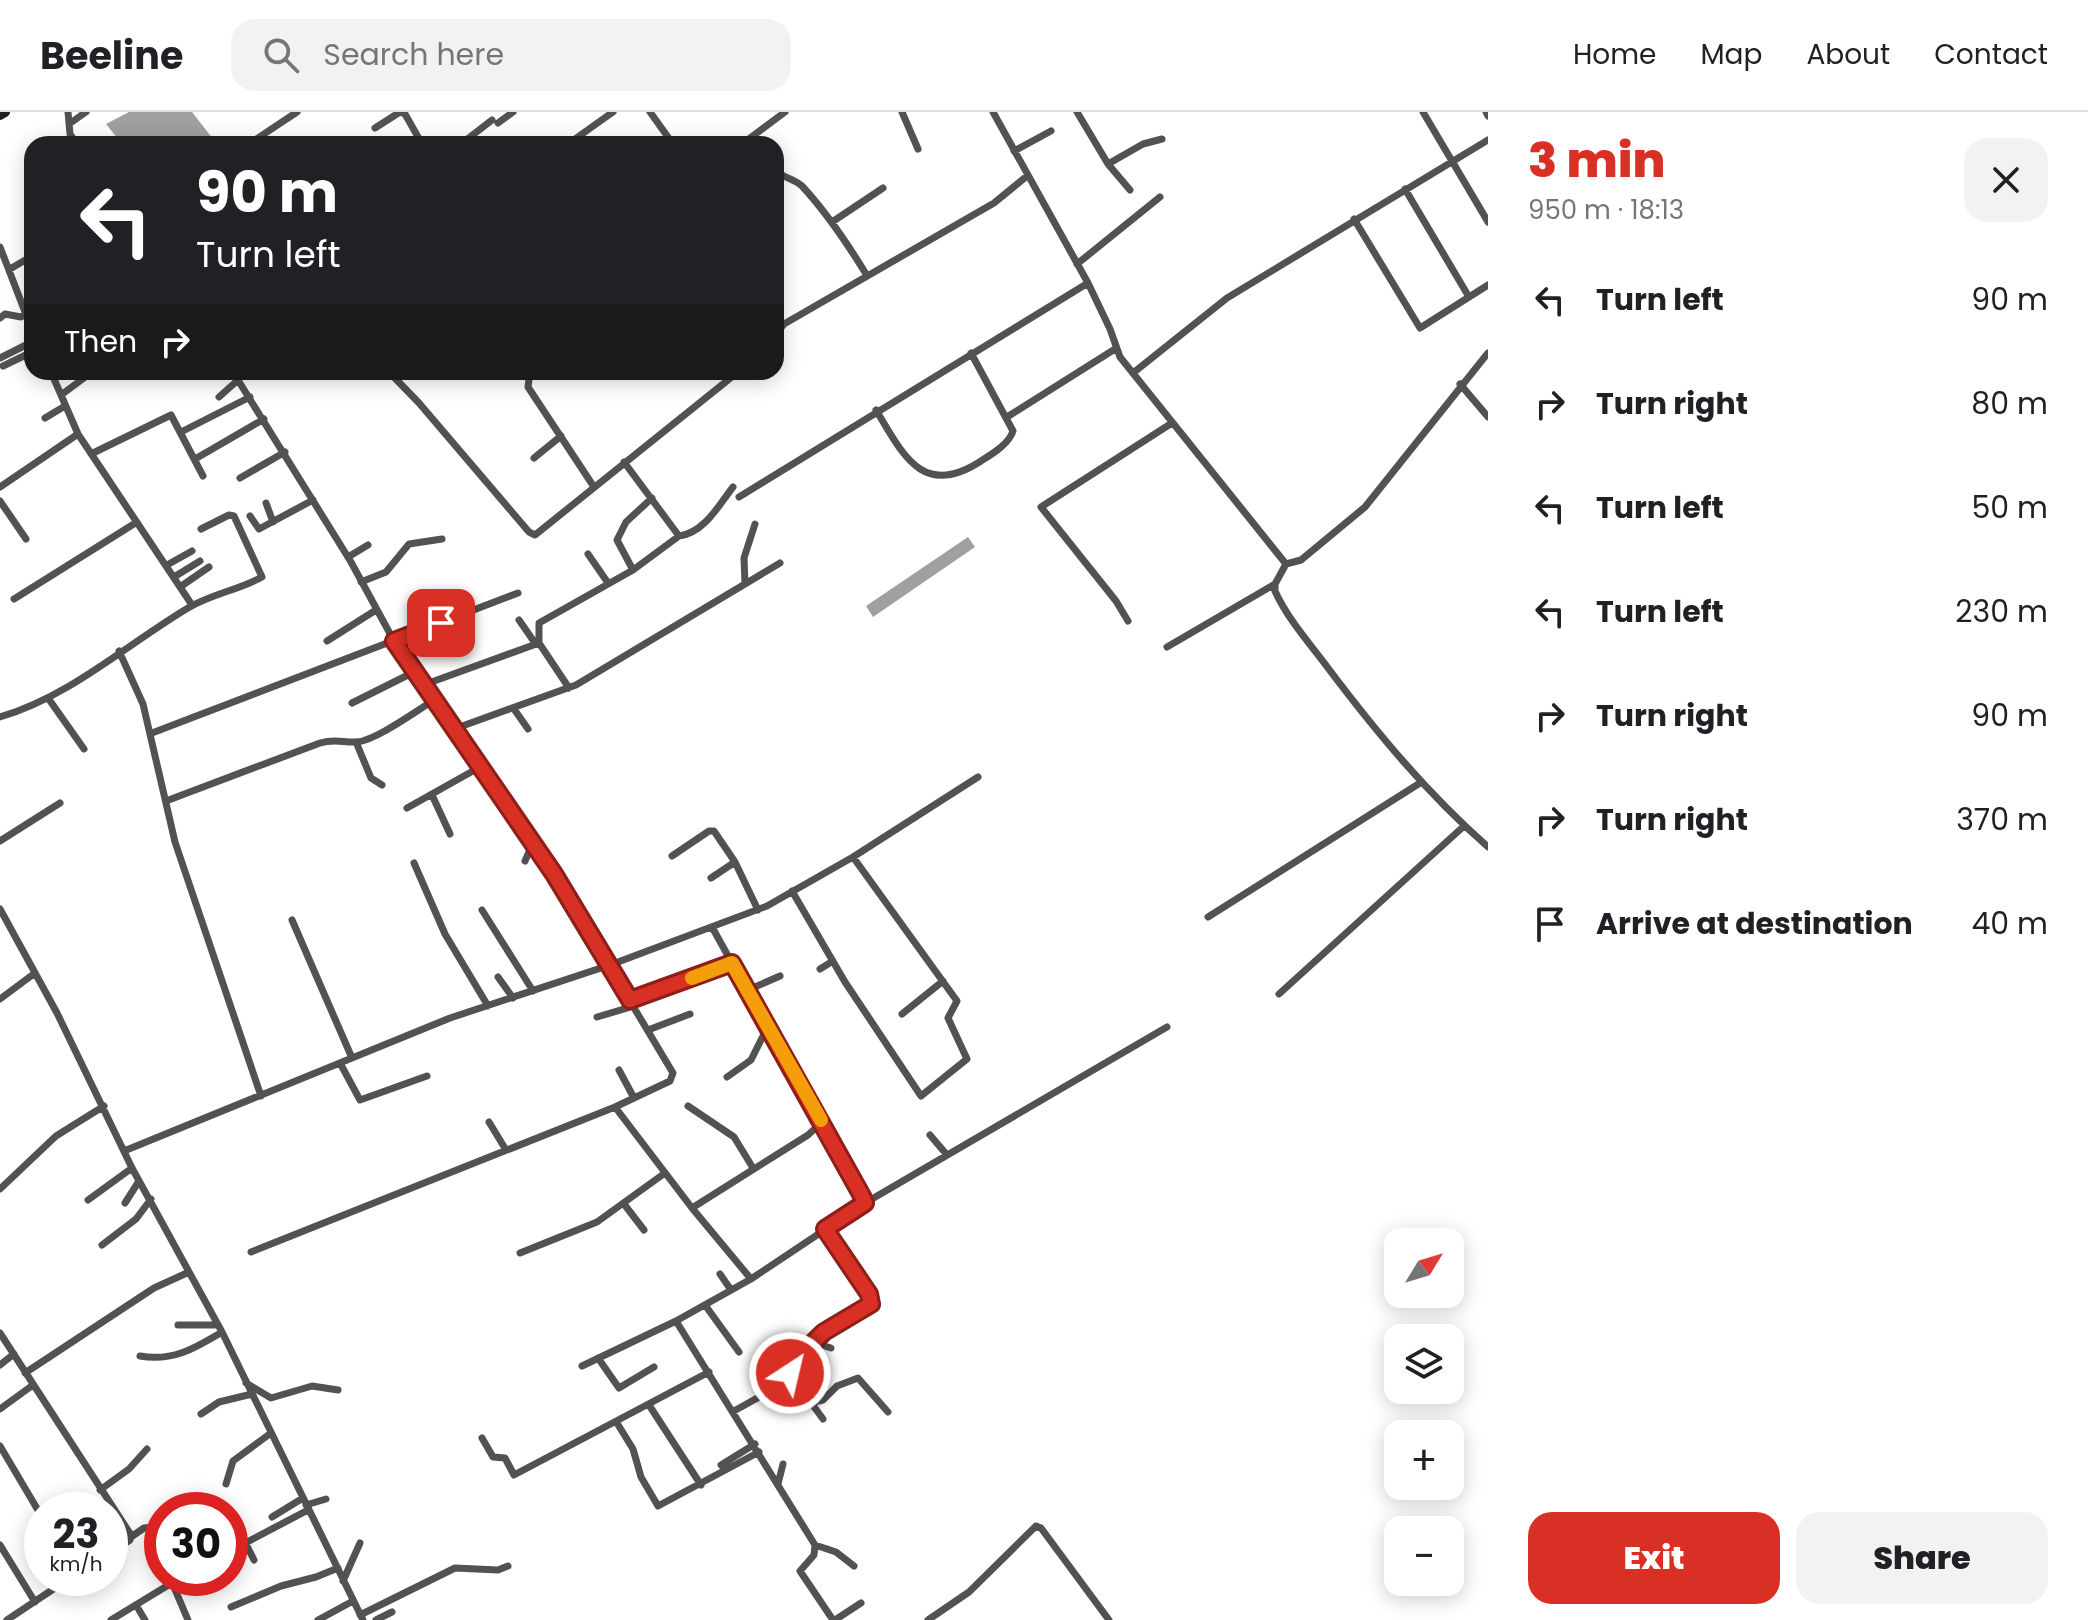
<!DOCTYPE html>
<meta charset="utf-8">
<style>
:root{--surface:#fff;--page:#f2f2f2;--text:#202124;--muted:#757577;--line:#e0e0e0;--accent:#d93025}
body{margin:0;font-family:Poppins,sans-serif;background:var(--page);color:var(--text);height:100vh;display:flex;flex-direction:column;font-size:30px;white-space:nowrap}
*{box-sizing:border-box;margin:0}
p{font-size:26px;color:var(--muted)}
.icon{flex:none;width:44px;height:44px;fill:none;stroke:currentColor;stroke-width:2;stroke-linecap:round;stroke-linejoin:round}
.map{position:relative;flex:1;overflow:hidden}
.drawer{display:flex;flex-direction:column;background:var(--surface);width:600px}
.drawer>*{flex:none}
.top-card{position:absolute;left:24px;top:24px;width:760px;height:244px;border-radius:24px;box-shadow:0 4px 20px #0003;background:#202124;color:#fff;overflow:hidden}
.needle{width:52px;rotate:52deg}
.tools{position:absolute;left:1384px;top:1116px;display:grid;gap:16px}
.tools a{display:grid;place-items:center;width:80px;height:80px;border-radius:16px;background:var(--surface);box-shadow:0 4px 20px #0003;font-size:40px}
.speed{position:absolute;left:24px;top:1380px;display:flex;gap:16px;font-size:40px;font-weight:700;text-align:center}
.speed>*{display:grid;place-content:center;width:104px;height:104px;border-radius:50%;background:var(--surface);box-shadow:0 4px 20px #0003;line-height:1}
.speed small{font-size:20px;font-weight:400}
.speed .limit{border:12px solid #d22;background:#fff;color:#111}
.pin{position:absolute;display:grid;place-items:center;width:68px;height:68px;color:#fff;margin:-34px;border-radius:16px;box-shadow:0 4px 12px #0006}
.me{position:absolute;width:88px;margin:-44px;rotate:35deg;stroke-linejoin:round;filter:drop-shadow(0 0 6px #0008)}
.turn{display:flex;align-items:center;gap:28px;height:168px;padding:0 40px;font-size:36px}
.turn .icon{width:104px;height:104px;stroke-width:2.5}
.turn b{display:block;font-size:56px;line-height:68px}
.then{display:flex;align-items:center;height:76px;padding:0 40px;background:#0003;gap:16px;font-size:30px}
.round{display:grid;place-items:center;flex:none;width:84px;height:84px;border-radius:24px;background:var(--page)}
.headline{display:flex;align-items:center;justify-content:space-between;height:136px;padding:0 40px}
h1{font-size:48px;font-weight:800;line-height:60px;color:var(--accent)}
.cta{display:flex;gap:16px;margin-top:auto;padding:16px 40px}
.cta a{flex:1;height:92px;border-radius:24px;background:var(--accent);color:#fff;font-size:32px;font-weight:800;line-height:92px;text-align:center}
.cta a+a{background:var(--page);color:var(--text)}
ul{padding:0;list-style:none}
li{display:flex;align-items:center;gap:24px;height:104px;padding:0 40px}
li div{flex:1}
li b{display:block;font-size:30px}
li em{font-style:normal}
header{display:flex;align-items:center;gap:48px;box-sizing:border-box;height:112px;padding:0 40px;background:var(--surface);border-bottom:2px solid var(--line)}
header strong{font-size:38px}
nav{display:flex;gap:44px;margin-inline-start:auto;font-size:28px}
.search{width:560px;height:72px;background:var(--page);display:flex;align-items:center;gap:20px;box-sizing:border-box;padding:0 28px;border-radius:24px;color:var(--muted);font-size:30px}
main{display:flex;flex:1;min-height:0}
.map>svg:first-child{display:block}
.water{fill:#a0a0a0}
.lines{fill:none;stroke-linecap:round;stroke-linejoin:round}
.street{stroke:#525252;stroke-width:7}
.secondary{stroke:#1f1f1f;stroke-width:10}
.route-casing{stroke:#8d1f18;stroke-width:20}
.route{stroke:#d93025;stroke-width:14}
.slow{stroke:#f59e0b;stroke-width:14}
</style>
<header>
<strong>Beeline</strong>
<div class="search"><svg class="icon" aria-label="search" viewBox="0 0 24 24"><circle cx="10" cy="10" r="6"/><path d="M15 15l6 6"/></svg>Search here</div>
<nav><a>Home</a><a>Map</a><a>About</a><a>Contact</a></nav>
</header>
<main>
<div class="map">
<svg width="1488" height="1508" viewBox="0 0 1488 1508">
<rect width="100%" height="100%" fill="#fff"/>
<path class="water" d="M129 0H192L217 32H122L106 12Z
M968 425 975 435 873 505 866 494Z"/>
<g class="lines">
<path class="street" d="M68 0 70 22 77 32
M650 0 673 32
M902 0 918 37
M993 0 1088 171 1110 217 1120 245 1286 452
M1077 0 1108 52 1130 78
M1423 0 1488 110
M1486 0 1488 4
M498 11 513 0
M69 12 86 0
M375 16 400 0 405 2 422 32
M249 32 297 0
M461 32 492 8
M568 32 613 0
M742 32 785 0
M1014 39 1051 19
M1108 52 1143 32 1162 27
M776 58C784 67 794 66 802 74 827 101 847 131 866 162
M1405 77 1469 185
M1354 107 1420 216 1488 173
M832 110 883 76
M0 135 32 218
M1077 152 1160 85
M10 157 32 144
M0 206 5 202 21 205 26 201
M776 222 784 212 994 91 1027 64
M0 246 32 230
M3 254 32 240
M51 260 78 322 192 493
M233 260 351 450 394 529 554 762 673 961 670 969 615 995 692 1096 751 1167 676 1209 815 1433 814 1443 800 1459 833 1508
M389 260 419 291 529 420 535 423 738 260
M530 260 528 275 594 375
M1133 261 1227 186 1488 28
M1460 272 1488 305
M61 283 92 260
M219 285 238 268
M876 298C903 343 923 387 981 349 992 342 1009 332 1013 319L971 241
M1007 305 1115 237
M45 306 65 294
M181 320 250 285
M91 342 171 303 203 364
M534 346 561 324
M195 347 264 307
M240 366 285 340
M0 375 78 322
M739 385 1088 171
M0 389 26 427
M266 391 273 410
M250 404 259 417 313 388
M679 424C704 421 719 393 733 375
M588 442 608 471
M348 445 368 433
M1286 452 1275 472V479C1287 506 1310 532 1328 556 1377 621 1427 681 1488 735
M1286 452 1301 448 1365 395 1488 241
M167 453 192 439
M633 458 617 428 626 410 652 386
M174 465 200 449
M361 470 386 460 409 432 442 427
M745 472 744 446 755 412
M180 475 209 455
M14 487 137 410
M519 508 535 531
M1128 509 1116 489 1041 395 1172 311
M327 529 376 498
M1167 535 1275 472
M119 539 143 592 175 730 261 984
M426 572 539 531
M569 576 539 531V511L633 458 679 424 624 350
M48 586 84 637
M352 591 416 559
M514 597 528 617
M0 605C69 585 126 533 188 496 211 482 239 478 262 465L234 404 229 403 201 417
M454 617 576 573 780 451
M152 621 518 481
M356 630 371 666 382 673
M432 683 450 722
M166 689 320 631C336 626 343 631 357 630 377 628 417 598 436 587
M407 696 480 655
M0 729 60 691
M672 744 709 719H714L735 750 758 798
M525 749 533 731
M414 751 445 822 488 894
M711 766 735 750
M792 779 845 870 921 984 967 947 948 906 957 889 853 745
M0 797 57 901 132 1056 222 1220 363 1508
M482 798 533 879
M1208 805 1420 671
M292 808 352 946
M712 815 865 1091
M820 857 833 849
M498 865 513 886
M748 878 780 864
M1279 882 1464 714
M0 887 35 861
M630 888 732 851
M902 902 943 869
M597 905 634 894
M648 918 690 902
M340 951 360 988 427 964
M619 958 634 986
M727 965 751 948 768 914
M688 994 734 1025 753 1056
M489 1010 506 1038
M930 1023 947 1043
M124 1039 450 906 610 853 767 794 853 745 978 665
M0 1077 56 1024 104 994
M88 1088 132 1056
M125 1091 139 1069
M624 1092 644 1118
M692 1096 808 1023 822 1010
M102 1133 136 1107 151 1087
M251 1140 615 995
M520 1141 597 1110 665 1061
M720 1162 731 1178
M751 1167 865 1091 1167 915
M705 1193 739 1240
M178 1213H218
M0 1221 131 1423 130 1428 110 1441
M812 1230 831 1236
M140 1244C173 1250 195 1236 222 1220
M598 1246 619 1276 654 1255
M0 1253 14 1242
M582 1254 676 1209
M25 1261 154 1176 189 1160
M246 1271 271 1286 312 1274 338 1278
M809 1291 823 1288 837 1274 858 1266 888 1300
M649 1293 701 1373
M0 1297 33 1273
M734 1299 802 1261
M201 1302 219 1290 252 1282
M823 1307 793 1266 789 1254C810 1224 842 1213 871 1192L872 1187 825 1117
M617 1311 633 1337 641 1365 658 1394 759 1340
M482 1326 493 1345 505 1346 514 1363 709 1260
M0 1334 42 1405
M721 1353 755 1332
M226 1372 233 1349 271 1321
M778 1372 783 1352
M100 1378 129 1357 147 1337
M306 1393 326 1387
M272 1405 303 1386
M131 1425 144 1416 153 1415 162 1424
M245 1430 254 1448
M0 1433 35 1490
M815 1433 836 1440 854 1454
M230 1439 308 1398
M171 1468 188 1508
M343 1469 360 1431
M136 1493 145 1508
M231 1495 281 1474 316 1465 338 1456
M360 1503 455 1456 498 1458 508 1454
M7 1508 70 1466
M111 1508 180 1466
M318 1508 353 1489
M376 1508 392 1500
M835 1508 861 1491
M928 1508 969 1480 1036 1414 1041 1416 1109 1508"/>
<path class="secondary" d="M0 3 5 0"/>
</g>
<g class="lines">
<g class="route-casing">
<path id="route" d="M441 511 394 529 554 762 630 888 732 851 862 1084 865 1091 825 1117 869 1182 871 1192 824 1220 789 1254 790 1261"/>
</g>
<use href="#route" class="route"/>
<path class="slow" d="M692 866 732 851 821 1008"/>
</g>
</svg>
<div class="tools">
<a><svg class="needle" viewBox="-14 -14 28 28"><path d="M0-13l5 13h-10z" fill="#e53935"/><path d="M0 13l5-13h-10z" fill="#757577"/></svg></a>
<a><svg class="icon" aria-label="layers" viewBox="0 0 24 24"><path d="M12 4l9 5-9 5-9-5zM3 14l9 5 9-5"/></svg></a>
<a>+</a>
<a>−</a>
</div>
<div class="speed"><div>23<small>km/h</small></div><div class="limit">30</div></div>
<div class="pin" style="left:441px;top:511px;background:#d93025"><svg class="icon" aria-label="arrive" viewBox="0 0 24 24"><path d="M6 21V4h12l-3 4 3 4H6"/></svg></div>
<svg class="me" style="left:790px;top:1261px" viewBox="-20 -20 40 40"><circle r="17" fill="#d93025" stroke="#fff" stroke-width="3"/><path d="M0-11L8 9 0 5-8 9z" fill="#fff"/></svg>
<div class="top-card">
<div class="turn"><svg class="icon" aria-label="left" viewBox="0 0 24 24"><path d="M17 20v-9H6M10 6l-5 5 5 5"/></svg><div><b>90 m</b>Turn left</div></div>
<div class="then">Then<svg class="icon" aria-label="right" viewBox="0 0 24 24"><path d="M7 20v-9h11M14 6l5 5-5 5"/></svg></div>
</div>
</div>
<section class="drawer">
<div class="headline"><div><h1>3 min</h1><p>950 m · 18:13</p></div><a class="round"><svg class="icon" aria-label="close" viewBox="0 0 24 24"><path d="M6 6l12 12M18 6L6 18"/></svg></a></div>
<ul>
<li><svg class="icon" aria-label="left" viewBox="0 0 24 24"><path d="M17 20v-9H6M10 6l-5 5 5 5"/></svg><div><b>Turn left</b></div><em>90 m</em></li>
<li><svg class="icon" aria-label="right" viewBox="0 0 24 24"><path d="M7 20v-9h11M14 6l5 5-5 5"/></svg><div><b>Turn right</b></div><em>80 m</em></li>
<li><svg class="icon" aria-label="left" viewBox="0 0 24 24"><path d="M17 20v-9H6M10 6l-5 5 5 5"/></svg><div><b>Turn left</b></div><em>50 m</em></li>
<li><svg class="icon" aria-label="left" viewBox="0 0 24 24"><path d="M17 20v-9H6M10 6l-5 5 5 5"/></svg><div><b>Turn left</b></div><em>230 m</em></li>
<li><svg class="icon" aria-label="right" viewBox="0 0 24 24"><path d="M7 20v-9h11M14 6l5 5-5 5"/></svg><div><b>Turn right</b></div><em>90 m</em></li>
<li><svg class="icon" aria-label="right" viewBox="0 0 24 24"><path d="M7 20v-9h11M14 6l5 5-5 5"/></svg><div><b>Turn right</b></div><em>370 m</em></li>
<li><svg class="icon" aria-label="arrive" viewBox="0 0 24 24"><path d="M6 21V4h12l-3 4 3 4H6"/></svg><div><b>Arrive at destination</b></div><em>40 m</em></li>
</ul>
<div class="cta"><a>Exit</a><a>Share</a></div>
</section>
</main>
